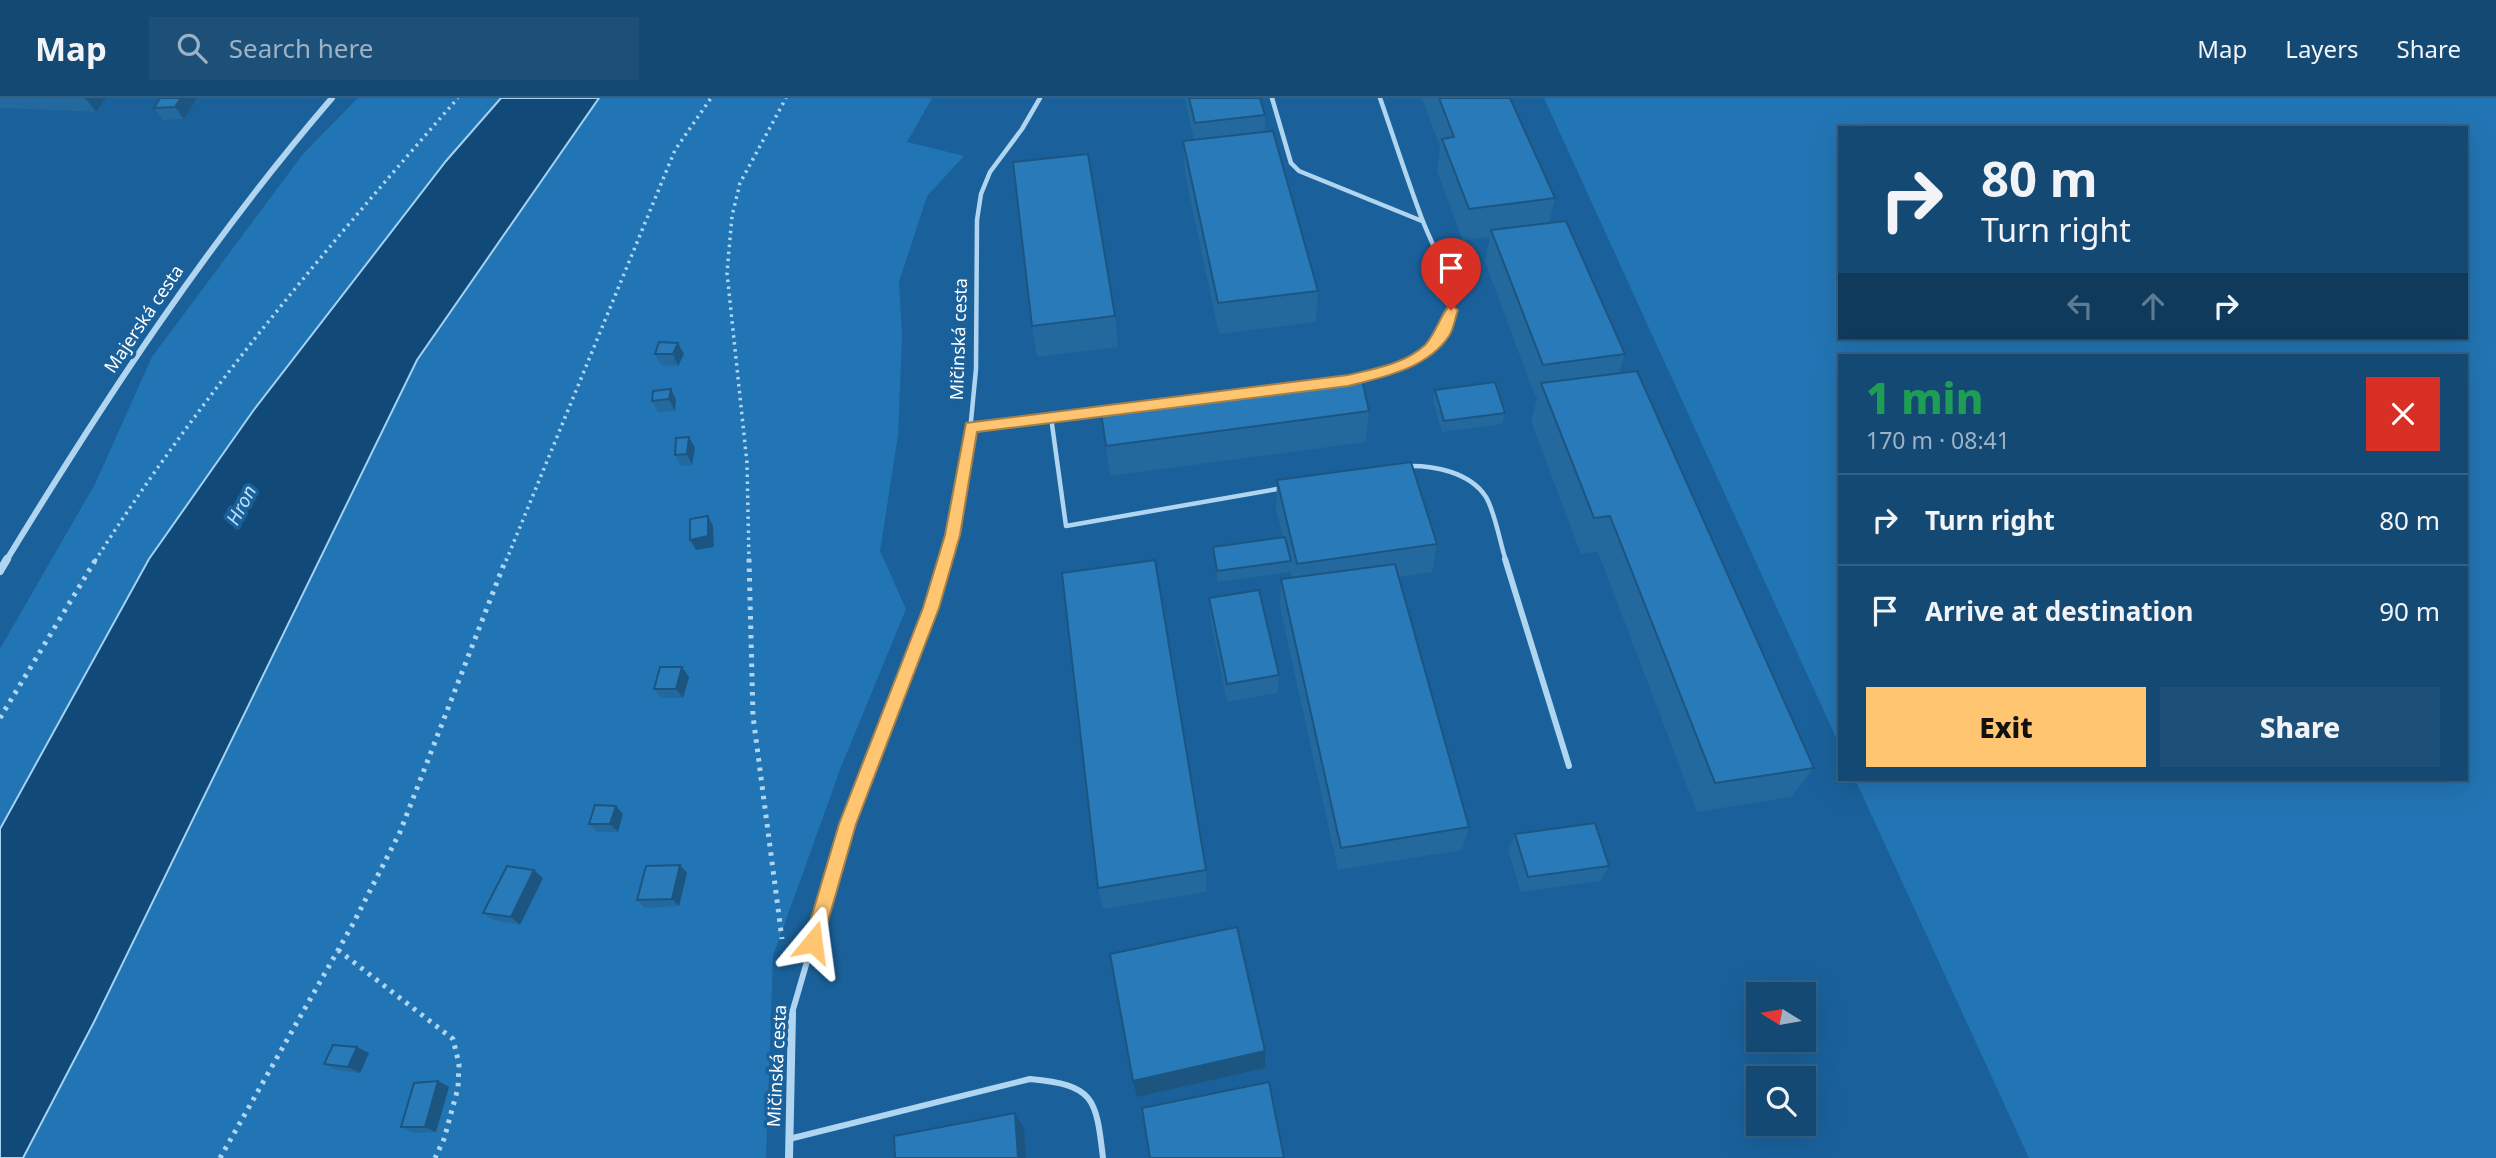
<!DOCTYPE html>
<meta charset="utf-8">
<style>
:root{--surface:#144974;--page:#1d5079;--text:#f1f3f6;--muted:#9db2c5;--line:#336186;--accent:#ffc570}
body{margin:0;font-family:"Noto Sans",sans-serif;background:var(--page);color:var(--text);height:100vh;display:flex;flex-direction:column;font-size:26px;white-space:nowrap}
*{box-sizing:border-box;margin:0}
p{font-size:23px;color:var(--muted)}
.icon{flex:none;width:38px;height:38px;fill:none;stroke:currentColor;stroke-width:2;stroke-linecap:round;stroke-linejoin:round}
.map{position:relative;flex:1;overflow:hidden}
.details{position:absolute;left:1838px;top:256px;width:630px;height:427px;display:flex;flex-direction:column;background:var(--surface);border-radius:0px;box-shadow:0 7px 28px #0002,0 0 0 2px var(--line)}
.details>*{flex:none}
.guide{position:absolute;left:1838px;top:28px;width:630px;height:214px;border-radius:0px;box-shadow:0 7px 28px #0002,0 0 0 2px var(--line);background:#144974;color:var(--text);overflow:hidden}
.needle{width:46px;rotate:281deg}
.fabs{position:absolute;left:1746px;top:884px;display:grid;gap:14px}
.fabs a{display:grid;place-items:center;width:70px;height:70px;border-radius:0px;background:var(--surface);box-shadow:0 7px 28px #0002,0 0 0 2px var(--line);font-size:35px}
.pin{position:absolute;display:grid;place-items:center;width:60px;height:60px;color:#fff;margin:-72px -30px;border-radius:50% 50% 50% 0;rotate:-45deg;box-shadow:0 0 7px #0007}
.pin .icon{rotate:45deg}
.me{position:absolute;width:77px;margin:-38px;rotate:16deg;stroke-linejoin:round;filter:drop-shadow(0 0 5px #0008)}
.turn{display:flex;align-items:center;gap:24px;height:147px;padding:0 28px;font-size:32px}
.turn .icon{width:91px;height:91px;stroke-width:2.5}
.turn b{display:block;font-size:49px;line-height:60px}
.lanes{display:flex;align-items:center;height:66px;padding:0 28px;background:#0003;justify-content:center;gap:35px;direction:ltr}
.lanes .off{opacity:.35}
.round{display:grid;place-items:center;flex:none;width:74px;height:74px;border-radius:0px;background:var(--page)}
.overview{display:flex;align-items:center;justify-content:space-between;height:119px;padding:0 28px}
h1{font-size:42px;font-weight:800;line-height:52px;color:#1e9e55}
.primary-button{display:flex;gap:14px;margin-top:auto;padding:14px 28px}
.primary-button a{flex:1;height:80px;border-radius:0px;background:var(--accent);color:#111;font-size:28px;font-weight:800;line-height:80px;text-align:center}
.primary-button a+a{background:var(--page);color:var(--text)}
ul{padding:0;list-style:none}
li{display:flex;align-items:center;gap:21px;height:91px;padding:0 28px;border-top:2px solid var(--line)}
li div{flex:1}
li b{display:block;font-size:26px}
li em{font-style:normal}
header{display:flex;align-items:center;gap:42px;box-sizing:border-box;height:98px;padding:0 35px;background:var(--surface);border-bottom:2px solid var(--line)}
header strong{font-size:33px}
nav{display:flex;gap:38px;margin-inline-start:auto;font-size:24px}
.search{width:490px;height:63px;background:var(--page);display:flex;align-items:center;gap:18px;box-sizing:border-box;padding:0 24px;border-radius:0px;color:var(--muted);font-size:26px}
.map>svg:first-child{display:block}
.green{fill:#2275b4;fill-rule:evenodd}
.water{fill:#114978;stroke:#a3d2f3;stroke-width:2}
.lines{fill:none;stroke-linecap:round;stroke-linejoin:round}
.path-far1{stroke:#b0d5f1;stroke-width:3.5;stroke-dasharray:2.5 4.5;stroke-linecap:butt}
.path{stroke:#b0d5f1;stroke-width:5;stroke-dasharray:3.5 6;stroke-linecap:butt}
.service-far1{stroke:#b0d5f1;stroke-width:4.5}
.service{stroke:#b0d5f1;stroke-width:6}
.minor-far1{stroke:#b0d5f1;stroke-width:6}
.minor{stroke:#b0d5f1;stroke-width:8}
.wall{fill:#23699e}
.shaded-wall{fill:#1d5581}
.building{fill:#297ab8;stroke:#1d5581;stroke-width:2}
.route{fill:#ffc570;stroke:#a68049;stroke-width:2}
.labels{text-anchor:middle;stroke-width:7;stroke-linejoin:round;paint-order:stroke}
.street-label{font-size:18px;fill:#fff;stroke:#1a619b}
.water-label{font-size:19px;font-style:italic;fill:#bcdef8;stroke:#1a619b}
</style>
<header>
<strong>Map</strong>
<div class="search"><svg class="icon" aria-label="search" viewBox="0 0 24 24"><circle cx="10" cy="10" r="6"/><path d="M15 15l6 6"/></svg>Search here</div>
<nav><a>Map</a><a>Layers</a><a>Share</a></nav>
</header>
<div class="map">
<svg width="2496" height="1060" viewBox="0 0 2496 1060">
<rect width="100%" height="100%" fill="#1a619b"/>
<path class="green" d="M358 0H501L446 63 253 313 149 461 0 731V551L95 386 152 259 303 56Z
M599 0H932L907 44 964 58 927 98 899 184 902 237 898 337 880 453 906 511 841 669 773 858 766 1060H23L94 924 417 262Z
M1544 0H2496V1060H2029L1855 681H2466V257H1839V646ZM1839 30H2466V240H1839Z"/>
<path class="water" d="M501 0H599L417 262 94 924 23 1060H0V731L149 461 253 313 446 63Z"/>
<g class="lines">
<path class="path-far1" d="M95 463C200 298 329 147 458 0
M506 463 675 52 711 0
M749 463 747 365 727 175 732 118 740 85 786 0"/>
<path class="path" d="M749 461 753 618 782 841
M0 620 96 461
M338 852 453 941 459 966 458 990 444 1041 435 1060
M220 1060 354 824 400 734 506 461"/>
<path class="service-far1" d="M1272 0 1291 65 1299 73 1422 123
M1051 319 1066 428 1283 390
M971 329 1348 283C1382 274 1432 264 1447 227 1453 215 1451 199 1448 185 1442 163 1430 142 1422 121 1407 81 1394 40 1380 0
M1406 368C1433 367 1470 374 1486 399 1495 414 1500 445 1506 463
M945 463 953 437 968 354 976 271 977 122 981 96 990 74 1022 31 1040 0"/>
<path class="service" d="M1505 461 1569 668
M792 915 847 726 931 511 946 461
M789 1041 1030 981C1094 987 1096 999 1103 1060"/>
<path class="minor-far1" d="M6 463C105 301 208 144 332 0"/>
<path class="minor" d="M0 473 7 461
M789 1060 792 915"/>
</g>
<path class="wall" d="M0 0H106L96 14 0 10Z
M197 0 184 21 163 22 154 10Z
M1185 0H1260L1265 17V34L1318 193 1316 224 1219 236 1185 76 1183 43 1194 42Z
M1422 0H1510L1555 100 1549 125 1625 256 1619 275 1814 670 1791 699 1697 714 1598 454 1581 456 1531 323 1538 298H1535L1485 164 1490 139 1463 143 1437 73 1440 49Z
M1115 218 1118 249 1037 259 1032 228Z
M655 256H684L678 268 661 267Z
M671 291 676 302 675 313 658 314 652 303Z
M1435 292 1505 315 1502 326 1442 334 1433 303Z
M1369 313 1366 344 1110 378 1101 315Z
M689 339 695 350 692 367 681 368 675 357Z
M1277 382 1437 446 1432 474 1399 479 1469 729 1462 752 1338 772 1280 509 1281 481 1292 480 1290 472V474L1218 484 1214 460 1213 449 1283 439 1276 411Z
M1209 500 1279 577 1278 595 1227 604 1210 519Z
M682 569 689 579 683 600H661L654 591Z
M623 716 618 734H597L589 726Z
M1515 736 1609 768 1600 783 1521 794 1508 752Z
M680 767 687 775 679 808 645 810 637 802Z
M1206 772 1207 794 1103 811 1098 790Z
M543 780 520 827 493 822 483 815Z
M357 949 369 955 360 975 336 972 324 966Z
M438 983 449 989 436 1034 413 1035 401 1029Z"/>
<path class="shaded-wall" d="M85 0H106L96 14Z
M181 0H197L184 21 175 9Z
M678 245 684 256 678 268 673 256Z
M671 291 676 302 675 313 669 301Z
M689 339 695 350 692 367 687 356Z
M708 418 713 428 714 449 696 452 690 442Z
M682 569 689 579 683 600 676 591Z
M616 708 623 716 618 734 610 726Z
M680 767 687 775 679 808 672 801Z
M534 772 543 780 520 827 511 819Z
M357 949 369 955 360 975 348 969Z
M1265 953V970L1137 999 1133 983Z
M438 983 449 989 436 1034 425 1029Z
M1015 1015 1024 1030 1026 1060H1018Z"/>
<path class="building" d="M160 0H181L175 9 154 10Z
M1189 0H1260L1265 17 1195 25Z
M1439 0H1510L1555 100 1469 111 1442 41 1454 39Z
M1273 33 1318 193 1218 205 1183 43Z
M1088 56 1115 218 1032 228 1013 64Z
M1566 123 1625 256 1543 267 1491 132Z
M659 244 678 245 673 256H655Z
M1637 273 1814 670 1715 685 1610 418 1594 420 1541 285Z
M1362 282 1369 313 1106 348 1101 315Z
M1495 284 1505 315 1444 323 1435 292Z
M671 291 669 301 652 303 653 293Z
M689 339 687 356 675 357 676 340Z
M1411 364 1437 446 1297 466 1277 382Z
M708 418V438L690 442V421Z
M1285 439 1291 463 1217 473 1213 449Z
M1155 462 1206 772 1098 790 1062 475Z
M1395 466 1469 729 1341 750 1281 481Z
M1259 492 1279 577 1227 586 1209 500Z
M660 569H682L676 591H654Z
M595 707 616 708 610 726H589Z
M1595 725 1609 768 1528 779 1515 736Z
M680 767 672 801 637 802 646 768Z
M507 768 534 772 511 819 483 815Z
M1237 829 1265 953 1133 983 1110 856Z
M333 947 357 949 348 969 324 966Z
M438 983 425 1029H401L414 985Z
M1269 984 1284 1060H1150L1142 1010Z
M1015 1015 1018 1060H895L894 1038Z"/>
<path class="route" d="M1451 207 1458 212C1455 220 1454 230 1449 238 1427 271 1383 279 1348 288L977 334 960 437 939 510 856 726 822 844 819 850 813 853 806 850 804 844 839 726 923 510 945 437 966 325 1348 277C1373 271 1405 266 1425 247 1436 236 1443 210 1451 207Z"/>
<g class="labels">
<g class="street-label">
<text transform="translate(144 221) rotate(-56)" y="6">Majerská cesta</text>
<text transform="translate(959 241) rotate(-88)" y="6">Mičinská cesta</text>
<text transform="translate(777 968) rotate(-87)" y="6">Mičinská cesta</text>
</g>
<g class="water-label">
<text transform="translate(241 407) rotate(-62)" y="7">Hron</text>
</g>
</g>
</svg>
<div class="fabs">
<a><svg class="needle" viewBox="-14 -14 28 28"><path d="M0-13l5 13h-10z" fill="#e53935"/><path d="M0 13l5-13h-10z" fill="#9db2c5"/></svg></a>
<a><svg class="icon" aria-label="search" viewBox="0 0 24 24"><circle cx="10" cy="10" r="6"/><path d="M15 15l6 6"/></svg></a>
</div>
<div class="pin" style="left:1451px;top:212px;background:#d93025"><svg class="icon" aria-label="arrive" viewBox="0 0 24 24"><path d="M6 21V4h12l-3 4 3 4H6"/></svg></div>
<svg class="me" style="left:813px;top:844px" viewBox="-20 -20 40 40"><path d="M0-17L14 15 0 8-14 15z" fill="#ffc570" stroke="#fff" stroke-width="4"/></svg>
<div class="guide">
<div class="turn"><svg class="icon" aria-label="right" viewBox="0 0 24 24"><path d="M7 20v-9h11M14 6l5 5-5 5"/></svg><div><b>80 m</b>Turn right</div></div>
<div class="lanes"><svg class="icon off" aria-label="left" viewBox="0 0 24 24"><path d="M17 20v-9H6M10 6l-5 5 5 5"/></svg><svg class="icon off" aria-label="ahead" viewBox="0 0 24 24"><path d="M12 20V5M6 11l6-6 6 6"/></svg><svg class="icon" aria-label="right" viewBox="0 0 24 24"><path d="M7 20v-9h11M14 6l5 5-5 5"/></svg></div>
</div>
<section class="details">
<div class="overview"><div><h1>1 min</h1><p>170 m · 08:41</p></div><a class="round" style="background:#d93025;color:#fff"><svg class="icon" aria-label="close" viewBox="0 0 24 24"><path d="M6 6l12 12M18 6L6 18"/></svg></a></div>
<ul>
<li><svg class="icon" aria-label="right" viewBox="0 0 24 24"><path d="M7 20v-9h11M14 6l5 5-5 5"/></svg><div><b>Turn right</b></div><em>80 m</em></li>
<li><svg class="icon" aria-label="arrive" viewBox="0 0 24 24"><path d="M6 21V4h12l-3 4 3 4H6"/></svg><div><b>Arrive at destination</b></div><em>90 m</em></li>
</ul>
<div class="primary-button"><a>Exit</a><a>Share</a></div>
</section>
</div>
